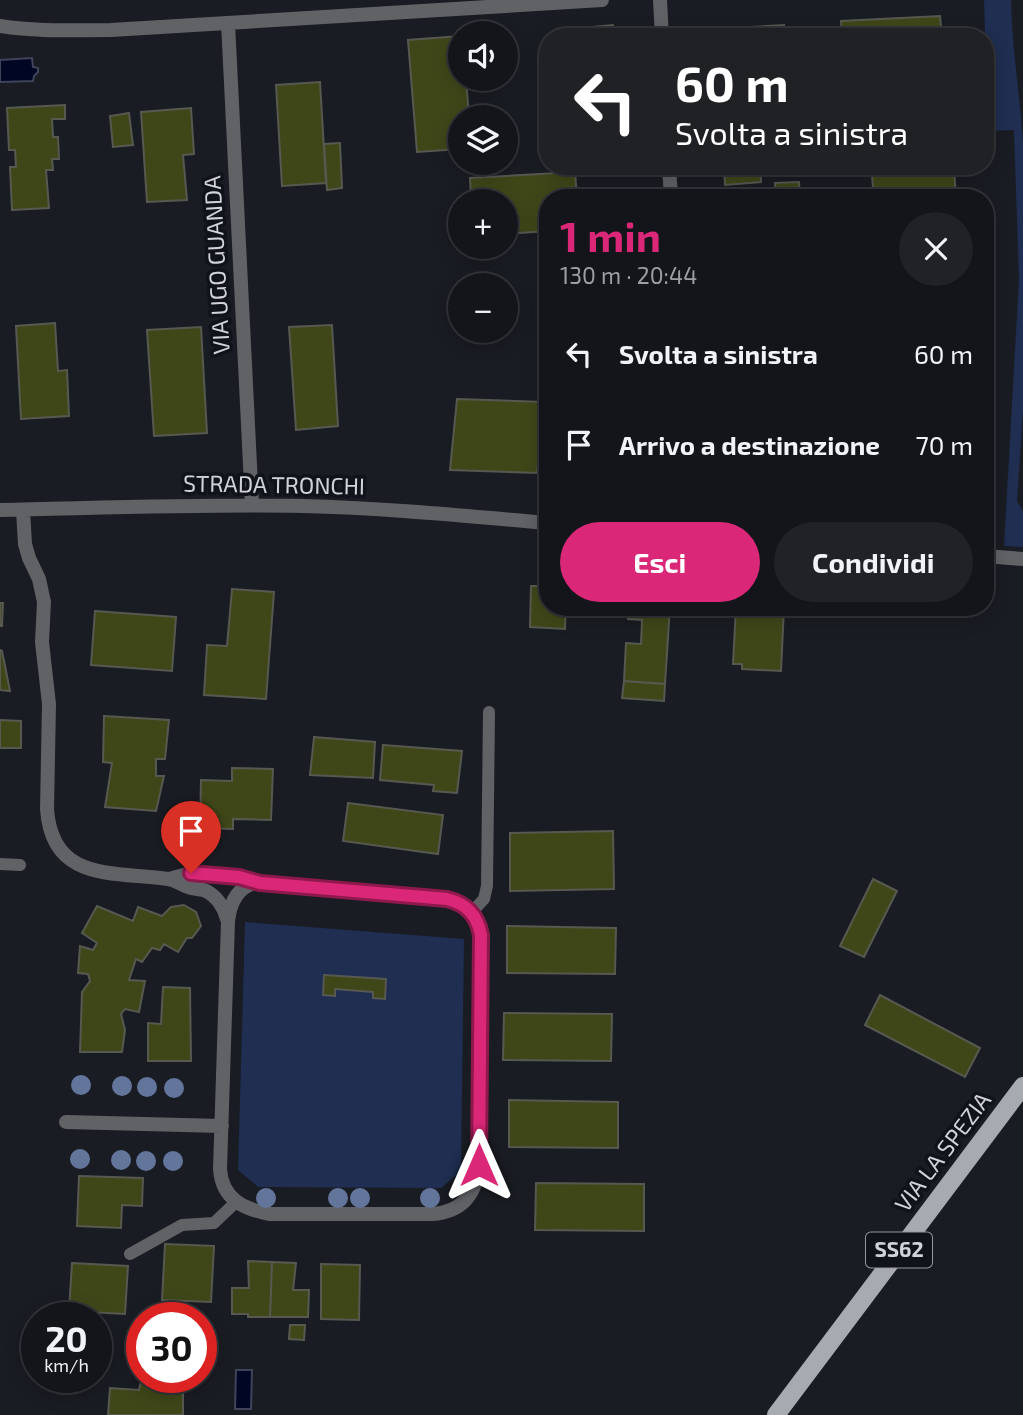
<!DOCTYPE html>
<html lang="it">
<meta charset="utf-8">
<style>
:root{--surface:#13151a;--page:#202227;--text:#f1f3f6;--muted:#9d9fa2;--line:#323439;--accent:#db2777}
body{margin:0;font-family:"Exo 2",sans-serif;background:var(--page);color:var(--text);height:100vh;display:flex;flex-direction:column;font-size:26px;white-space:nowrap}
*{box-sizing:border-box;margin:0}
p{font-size:23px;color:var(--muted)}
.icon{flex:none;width:38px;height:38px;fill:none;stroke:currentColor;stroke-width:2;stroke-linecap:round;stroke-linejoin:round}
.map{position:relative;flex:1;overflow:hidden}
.drawer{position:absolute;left:539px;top:189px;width:455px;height:427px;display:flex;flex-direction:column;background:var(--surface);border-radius:28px;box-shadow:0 4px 18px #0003,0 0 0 2px var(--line)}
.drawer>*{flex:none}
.hud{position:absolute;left:539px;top:28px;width:455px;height:147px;border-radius:28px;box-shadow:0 4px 18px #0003,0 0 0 2px var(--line);background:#202124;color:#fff;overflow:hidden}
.fabs{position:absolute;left:448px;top:21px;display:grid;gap:14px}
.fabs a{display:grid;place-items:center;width:70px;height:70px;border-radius:50%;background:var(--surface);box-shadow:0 4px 18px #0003,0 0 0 2px var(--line);font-size:35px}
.speed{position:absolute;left:21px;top:1302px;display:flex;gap:14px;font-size:35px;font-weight:700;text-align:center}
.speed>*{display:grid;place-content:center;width:91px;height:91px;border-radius:50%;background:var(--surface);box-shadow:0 4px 18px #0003,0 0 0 2px var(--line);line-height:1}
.speed small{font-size:18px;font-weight:400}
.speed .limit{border:10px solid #d22;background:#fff;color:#111}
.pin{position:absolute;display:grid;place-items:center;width:60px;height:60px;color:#fff;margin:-72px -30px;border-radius:50% 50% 50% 0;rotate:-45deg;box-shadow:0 0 7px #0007}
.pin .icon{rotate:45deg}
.me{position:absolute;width:77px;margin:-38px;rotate:0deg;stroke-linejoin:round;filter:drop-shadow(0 0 5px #0008)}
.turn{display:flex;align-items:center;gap:24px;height:147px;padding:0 21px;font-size:32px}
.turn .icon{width:91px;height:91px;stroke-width:2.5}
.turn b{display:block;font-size:49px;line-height:60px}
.round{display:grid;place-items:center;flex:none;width:74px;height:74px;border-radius:37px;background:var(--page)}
.headline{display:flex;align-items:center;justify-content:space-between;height:119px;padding:0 21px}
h1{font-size:42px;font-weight:700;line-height:52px;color:var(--accent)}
.action{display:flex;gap:14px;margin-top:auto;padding:14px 21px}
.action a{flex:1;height:80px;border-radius:42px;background:var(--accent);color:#fff;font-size:28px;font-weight:700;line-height:80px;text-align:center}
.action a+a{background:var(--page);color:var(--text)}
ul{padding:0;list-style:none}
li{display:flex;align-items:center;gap:21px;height:91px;padding:0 21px}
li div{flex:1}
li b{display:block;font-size:26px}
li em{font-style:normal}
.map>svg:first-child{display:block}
.green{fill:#1f2e51}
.water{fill:#010625;stroke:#3f445a;stroke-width:2}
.building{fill:#3f4719;stroke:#575951;stroke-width:2}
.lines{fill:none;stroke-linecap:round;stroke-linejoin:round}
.lane{stroke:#616266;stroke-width:12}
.street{stroke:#616266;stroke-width:14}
.primary{stroke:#a7aab1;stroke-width:18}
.tree{fill:#63759b}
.route-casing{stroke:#8e194d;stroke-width:18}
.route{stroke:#db2777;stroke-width:12}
.labels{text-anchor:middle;stroke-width:7;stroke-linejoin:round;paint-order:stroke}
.shield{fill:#101319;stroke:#96999e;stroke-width:2}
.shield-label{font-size:21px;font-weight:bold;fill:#d0d3d7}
.street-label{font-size:23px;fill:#d0d3d7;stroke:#101319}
</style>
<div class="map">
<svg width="1023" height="1415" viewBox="0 0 1023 1415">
<rect width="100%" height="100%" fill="#191c22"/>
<path class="green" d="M984 0H1011C1012 48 1020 95 1023 142V410L1017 501 1023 511V547L1004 546 1019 280 1014 130 988 131Z
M245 922 464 939 461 1171 441 1188 258 1187 238 1170Z"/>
<path class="water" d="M32 58 33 67 38 68V72L34 76 33 81 0 82V60Z
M236 1370H252L251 1409H235Z"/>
<path class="building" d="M940 16 942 37H842L841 21Z
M613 25 614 37H558V30Z
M784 25V37H714L713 29Z
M460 36V79H466L469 117H460V149L417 152 408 40Z
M320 82 326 183 282 186 276 85Z
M65 105V119H52L53 137H58L59 159H52L53 170H46L49 208 12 210 10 167H16L15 150H9L7 108Z
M191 108 194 154 183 155 187 200 147 202 141 112Z
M129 113 133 145 113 147 110 116Z
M340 143 342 188 327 190 324 144Z
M724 166H760L761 182 725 185Z
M894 166 954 168 956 198H874L872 176 894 174Z
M575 172 577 198H548V231L506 234V201H471L470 178Z
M799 182 800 198H776L775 183Z
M55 323 58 371 67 370 69 416 21 419 16 326Z
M332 325 338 426 296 430 289 327Z
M201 327 207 433 154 436 147 330Z
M457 399 544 402 537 473 450 470Z
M545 571H548V607H566L565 629 530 627 531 586H544Z
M232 589 274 592 266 699 204 695 207 645 227 646Z
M0 603H3L2 626H0Z
M629 607H670L665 684 624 681 626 643 641 644 642 620 628 619Z
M736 607H784L781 671 742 669V664H733Z
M95 611 176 617 172 671 91 665Z
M0 650 2 651 10 691 0 690Z
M624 681 665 684 664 701 622 698Z
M104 716 169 720 165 759H156V776H164L156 811 105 807 112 763 103 762Z
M0 720 21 721V748H0Z
M314 737 375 742 373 778 310 775Z
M383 745 462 751 457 793 433 791 434 785 380 780Z
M232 768 273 769 271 820 233 819V829L200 828 201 780 232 781Z
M348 803 443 815 438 854 343 841Z
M613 831 614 889 510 891V833Z
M873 879 897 891 864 957 840 946Z
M184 905 196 912 201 926 192 938H187L178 952 164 944 160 950 152 948 142 962 136 959 129 980 145 981 139 1012 125 1009 121 1014 125 1030 122 1052H80L82 992 90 981 88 974 78 973 80 946 93 950 97 943 82 933 97 906 133 921 138 907 162 916 171 907Z
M507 926 616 928 615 974 507 973Z
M324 975 386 979 385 999 373 998V992L335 989V996L323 995Z
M163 987 190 988 191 1061H148V1023L161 1024Z
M880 995 980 1048 965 1077 865 1025Z
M504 1013 612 1014 611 1061 503 1060Z
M509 1100 618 1102V1148L509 1147Z
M79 1176 143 1178 142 1206 122 1205 121 1228 77 1226Z
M536 1183 644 1184V1231L535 1230Z
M165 1244 214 1246 211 1302 162 1300Z
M248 1261 272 1262 270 1317H248V1314H232V1288H249Z
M272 1262 296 1263 293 1290H309L308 1317H270Z
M72 1263 128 1266 125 1314 69 1311Z
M321 1264 360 1265 359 1320 321 1319Z
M290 1325H305L304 1340 289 1339Z
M142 1377H183V1415H108L110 1388 139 1390Z"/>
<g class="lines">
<path class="lane" d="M0 864 20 865
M472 912 484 899 487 886 489 712
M130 1254 182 1225 214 1223 236 1202"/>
<path class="street" d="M660 0 662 37
M228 23 252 505
M0 26C37 32 74 30 111 30L602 0
M669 166 671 198
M0 510C101 508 202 504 303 506 385 508 466 516 548 523
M23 510 25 544 29 558 39 579 44 602 42 642 49 704 47 809C52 883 115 871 168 879 176 880 181 885 188 887 193 889 199 889 204 890 216 895 224 907 227 919
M985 556 1023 559
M169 879 191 873 239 877 260 883
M254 883 447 899C467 904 478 915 481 935L479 1165C476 1194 462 1212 432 1214H270C243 1209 222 1199 220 1169L228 921C230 904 237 888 254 883Z
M66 1122 222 1126"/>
<path class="primary" d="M776 1415 1023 1086"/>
</g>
<g class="tree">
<circle cx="81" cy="1085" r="10"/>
<circle cx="122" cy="1086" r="10"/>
<circle cx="147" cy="1087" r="10"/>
<circle cx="174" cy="1088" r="10"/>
<circle cx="80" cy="1159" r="10"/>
<circle cx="121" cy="1160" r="10"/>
<circle cx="146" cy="1161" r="10"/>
<circle cx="173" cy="1161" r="10"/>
<circle cx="266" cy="1198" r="10"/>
<circle cx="338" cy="1198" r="10"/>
<circle cx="360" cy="1198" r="10"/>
<circle cx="430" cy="1198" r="10"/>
</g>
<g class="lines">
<g class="route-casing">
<path id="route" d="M191 873 239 877 260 883 447 899C467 904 477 915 481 935L479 1165"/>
</g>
<use href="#route" class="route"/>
</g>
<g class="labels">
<rect class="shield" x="866" y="1232.5" width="66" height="35" rx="5"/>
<g class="shield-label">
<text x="899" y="1257">SS62</text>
</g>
<g class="street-label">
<text transform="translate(217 265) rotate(-93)" y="8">VIA UGO GUANDA</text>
<text transform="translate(274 485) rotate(1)" y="8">STRADA TRONCHI</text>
<text transform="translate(943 1152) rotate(-53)" y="8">VIA LA SPEZIA</text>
</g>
</g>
</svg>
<div class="fabs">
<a><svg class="icon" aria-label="sound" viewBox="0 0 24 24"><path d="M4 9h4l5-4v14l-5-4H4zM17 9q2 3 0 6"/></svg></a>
<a><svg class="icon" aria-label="layers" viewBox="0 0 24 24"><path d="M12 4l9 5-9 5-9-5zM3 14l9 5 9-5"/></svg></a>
<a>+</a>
<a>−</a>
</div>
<div class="speed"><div>20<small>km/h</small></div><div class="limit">30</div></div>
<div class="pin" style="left:191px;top:873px;background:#d93025"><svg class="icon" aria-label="arrive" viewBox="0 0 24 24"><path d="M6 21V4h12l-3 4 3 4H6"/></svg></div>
<svg class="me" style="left:479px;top:1165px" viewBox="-20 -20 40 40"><path d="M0-17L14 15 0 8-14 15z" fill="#db2777" stroke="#fff" stroke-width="4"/></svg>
<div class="hud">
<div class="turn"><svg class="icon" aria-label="left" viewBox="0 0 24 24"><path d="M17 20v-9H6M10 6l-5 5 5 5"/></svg><div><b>60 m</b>Svolta a sinistra</div></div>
</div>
<section class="drawer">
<div class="headline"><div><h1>1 min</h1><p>130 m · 20:44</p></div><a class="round"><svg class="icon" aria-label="close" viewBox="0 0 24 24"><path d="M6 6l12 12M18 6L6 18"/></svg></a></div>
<ul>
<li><svg class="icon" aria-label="left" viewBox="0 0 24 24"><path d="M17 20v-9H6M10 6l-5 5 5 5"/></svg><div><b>Svolta a sinistra</b></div><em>60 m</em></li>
<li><svg class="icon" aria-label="arrive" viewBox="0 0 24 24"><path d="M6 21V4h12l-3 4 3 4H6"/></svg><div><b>Arrivo a destinazione</b></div><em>70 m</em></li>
</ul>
<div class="action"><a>Esci</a><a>Condividi</a></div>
</section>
</div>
